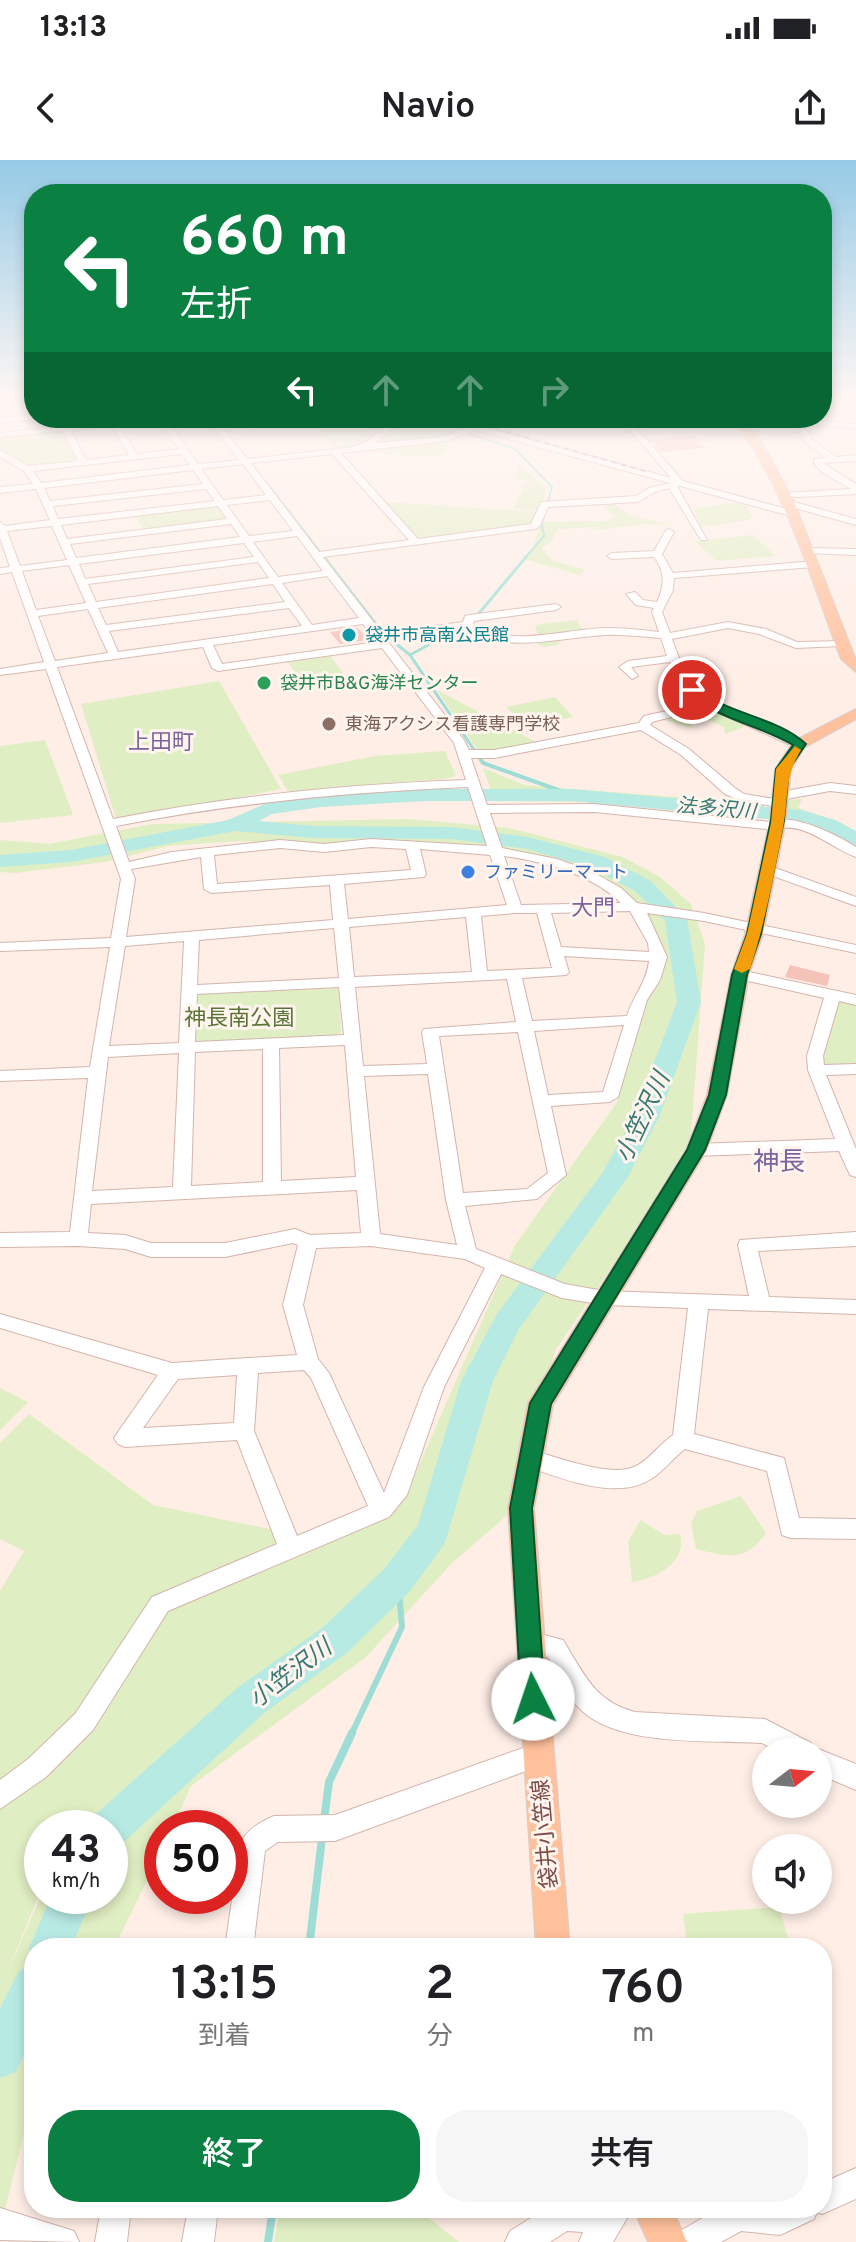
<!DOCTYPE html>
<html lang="ja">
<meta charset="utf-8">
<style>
:root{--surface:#fff;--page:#f6f6f6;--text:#202124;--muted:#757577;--accent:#0b8043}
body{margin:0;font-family:Overpass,"Noto Sans JP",sans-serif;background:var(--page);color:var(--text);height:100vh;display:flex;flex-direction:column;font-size:30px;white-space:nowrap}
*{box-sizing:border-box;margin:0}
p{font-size:26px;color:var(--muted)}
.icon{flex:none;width:44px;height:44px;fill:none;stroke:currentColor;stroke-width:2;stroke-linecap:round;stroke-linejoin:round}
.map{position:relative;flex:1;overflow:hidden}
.sheet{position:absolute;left:24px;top:1778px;width:808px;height:280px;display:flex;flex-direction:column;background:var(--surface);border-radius:32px;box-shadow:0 4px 12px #0003}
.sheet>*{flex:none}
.top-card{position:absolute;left:24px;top:24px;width:808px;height:244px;border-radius:32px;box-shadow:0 4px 12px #0003;background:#0b8043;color:#fff;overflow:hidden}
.needle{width:52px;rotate:74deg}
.controls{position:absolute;left:752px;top:1578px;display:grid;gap:16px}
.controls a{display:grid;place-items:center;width:80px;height:80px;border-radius:50%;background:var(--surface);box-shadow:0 4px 12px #0003;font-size:40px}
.speed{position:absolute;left:24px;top:1650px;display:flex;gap:16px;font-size:40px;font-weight:700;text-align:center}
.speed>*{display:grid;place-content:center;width:104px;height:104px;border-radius:50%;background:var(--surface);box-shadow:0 4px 12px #0003;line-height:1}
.speed small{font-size:20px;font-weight:400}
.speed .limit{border:12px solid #d22;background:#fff;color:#111}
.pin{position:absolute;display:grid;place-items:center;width:68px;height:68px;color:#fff;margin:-34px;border:4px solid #fff;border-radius:50%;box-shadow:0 2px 8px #0007}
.me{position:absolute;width:88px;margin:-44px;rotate:356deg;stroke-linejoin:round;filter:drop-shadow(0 0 6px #0008)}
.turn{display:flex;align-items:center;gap:28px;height:168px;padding:0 24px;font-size:36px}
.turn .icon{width:104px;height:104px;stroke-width:2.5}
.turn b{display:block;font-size:56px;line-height:68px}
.lanes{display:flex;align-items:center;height:76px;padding:0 24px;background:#0003;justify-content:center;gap:40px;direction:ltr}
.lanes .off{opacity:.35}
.eta{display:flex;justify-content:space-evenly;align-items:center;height:136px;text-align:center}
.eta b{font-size:48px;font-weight:600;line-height:56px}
.button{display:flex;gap:16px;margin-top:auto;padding:16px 24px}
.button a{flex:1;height:92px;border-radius:32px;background:var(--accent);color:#fff;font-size:32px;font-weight:600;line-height:92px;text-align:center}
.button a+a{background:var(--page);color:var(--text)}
.status{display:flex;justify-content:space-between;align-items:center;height:56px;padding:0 40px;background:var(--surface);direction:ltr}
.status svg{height:22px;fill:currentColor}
header{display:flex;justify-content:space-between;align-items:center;height:104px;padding:0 24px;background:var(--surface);font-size:36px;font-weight:600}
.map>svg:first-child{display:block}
.green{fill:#e0eec3;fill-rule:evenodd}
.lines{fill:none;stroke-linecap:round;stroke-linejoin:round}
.stream-far4{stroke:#9dddd6;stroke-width:2}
.stream-far3{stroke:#9dddd6;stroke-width:3}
.stream-far2{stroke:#9dddd6;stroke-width:4}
.stream-far1{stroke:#9dddd6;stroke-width:6}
.stream{stroke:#9dddd6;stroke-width:8}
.river{fill:#b8eae4;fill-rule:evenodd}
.building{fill:#f6c3bb}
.minor-casing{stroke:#d4b4ad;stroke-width:2}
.major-casing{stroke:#dacdcc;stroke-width:2}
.minor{fill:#fff;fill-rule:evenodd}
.major{fill:#ffc09c;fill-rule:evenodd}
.rail{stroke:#ada2ca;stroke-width:2;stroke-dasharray:6 4;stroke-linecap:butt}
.route{fill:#0b8043;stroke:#07532c;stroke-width:2}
.slow{fill:#f59e0b}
.culture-dot{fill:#0f9aa8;stroke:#fff4ee;stroke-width:3}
.leisure-dot{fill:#2e9e5b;stroke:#fff4ee;stroke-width:3}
.education-dot{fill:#8d6e63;stroke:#fff4ee;stroke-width:3}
.shop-dot{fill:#3f7fe0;stroke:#fff4ee;stroke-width:3}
.labels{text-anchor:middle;stroke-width:6;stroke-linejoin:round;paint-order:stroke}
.far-culture-label{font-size:18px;fill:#0d838f;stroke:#fff4ee;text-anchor:start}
.far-leisure-label{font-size:18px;fill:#27864d;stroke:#fff4ee;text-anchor:start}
.far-education-label{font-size:18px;fill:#785e54;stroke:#fff4ee;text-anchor:start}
.far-shop-label{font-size:18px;fill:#366cbe;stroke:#fff4ee;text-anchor:start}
.far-water-label{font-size:20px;font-style:italic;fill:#377a73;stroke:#fff4ee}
.far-quarter-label{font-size:22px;fill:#7a639e;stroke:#fff4ee}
.park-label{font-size:22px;fill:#5b7539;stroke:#fff4ee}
.street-label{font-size:22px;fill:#7b4c48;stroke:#fff4ee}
.water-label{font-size:24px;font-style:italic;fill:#377a73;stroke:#fff4ee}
.quarter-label{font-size:26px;fill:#7a639e;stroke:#fff4ee}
</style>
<div class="status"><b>13:13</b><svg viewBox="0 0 49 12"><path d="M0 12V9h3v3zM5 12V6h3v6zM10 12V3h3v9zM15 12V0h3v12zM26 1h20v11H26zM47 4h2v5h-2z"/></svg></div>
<header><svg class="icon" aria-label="back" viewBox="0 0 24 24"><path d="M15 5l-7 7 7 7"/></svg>Navio<svg class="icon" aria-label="share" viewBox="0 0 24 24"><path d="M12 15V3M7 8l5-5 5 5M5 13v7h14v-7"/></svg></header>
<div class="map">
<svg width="856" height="2082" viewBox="0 0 856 2082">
<rect width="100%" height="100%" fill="#feeee6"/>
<path class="green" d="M307 258H390L357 286 335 290Z
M409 258H430L469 267 453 275 377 285Z
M64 270 79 301 76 302 31 307 0 290V276Z
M447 280 446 291 438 297 357 291Z
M519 305 544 327 546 332 540 351 513 349 527 320 514 318Z
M385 342 539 352 535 366 415 380Z
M736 343 745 345 753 356 749 360 701 367 694 348Z
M613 344 631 355 670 365 645 364 583 372 601 367 557 369 552 381 542 388 552 400 586 410 579 415 524 399 523 396 533 389 541 362 607 361 614 357 604 345Z
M214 345 227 358 145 370 134 355Z
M753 375 775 396 716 401 695 381Z
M577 460 584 473 564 478 557 485 543 487 525 477 538 476 535 465Z
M330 495 345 516 321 520 295 512 285 498Z
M219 521 281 629 117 662 81 544Z
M437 530 542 585 480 594Z
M555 537 573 557 528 567 506 547Z
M699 543 746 562 744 567 725 574 724 567 704 558 691 560 692 568 661 559Z
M45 580 73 655 0 663V586Z
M445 591 456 616 444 619 288 631 278 615 375 596Z
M483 608 524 625 764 644 763 659 589 642 495 641Z
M802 639 798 648 842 663 856 672V692L826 673 777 663 786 640Z
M408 659 509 668 623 697 660 717 691 744 705 784 690 990 555 1191 511 1352 451 1404 366 1497 191 1626 172 1668H162V1690L114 1788H34V1934L0 2069V1431L24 1391 0 1379V1283L29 1254 153 1345 313 1378 396 1335 403 1342 515 1085 617 942 642 837 662 789 633 739 549 702 455 687 237 681 168 686 105 702 15 713 0 712V680L49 684 152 664ZM42 1668H110V1736H42V1733L6 1816 42 1727Z
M336 828 339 832 341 872 338 876 197 882 195 879 197 838 200 834Z
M841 840 856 843V903L827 904 820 901 836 842Z
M0 1228 28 1242 0 1270Z
M741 1336 766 1373C744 1403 729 1397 696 1389L691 1363 697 1351Z
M641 1360 664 1375 680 1374C688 1402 655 1419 632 1422L628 1381Z
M779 1747 791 1788H688L683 1754Z
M280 2048H416L459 2082H274Z"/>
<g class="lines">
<path class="stream-far4" d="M474 258 470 274 515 289 552 327 547 345
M231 278 250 302
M266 322 326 399
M524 399 544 376 541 358"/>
<path class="stream-far3" d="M324 397 382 472 410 495 481 600
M476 457 526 397
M410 495 461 467"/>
<path class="stream-far2" d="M480 598 483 603 572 635"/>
<path class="stream-far1" d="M351 1575 402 1467 398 1419"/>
<path class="stream" d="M324 1660 329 1622 352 1573
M309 1788 322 1678
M268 2082 273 2048"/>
<path class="river" d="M426 629H572L801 650 835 660 856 671V686L799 662 572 641H426L321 647 272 654 259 661 314 666 451 667 528 677 605 697 651 721 687 759 701 842 660 955 628 1017 519 1169 493 1221 445 1383 411 1430 348 1492 263 1554 124 1682 110 1688V1668H90L96 1654 237 1528 322 1468 385 1408 418 1365 461 1221 497 1154 603 1012 634 955 677 842 665 761 635 731 589 707 527 689 451 679 314 678 235 671 71 702 0 707V695L71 690 228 660 267 643 321 635Z
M51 1736H93L71 1788H34V1801L29 1788Z
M34 1804V1874L16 1912 0 1918V1848L19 1811Z"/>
</g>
<path class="building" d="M693 275 705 288 661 292 651 280Z
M358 468 368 480 340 484 330 472Z
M790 805 830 815 827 826 785 817Z"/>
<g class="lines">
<g class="minor-casing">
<path id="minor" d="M34 241V245L0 249V245Z
M34 255 37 259 0 262V258Z
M64 258 68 265 166 258 198 304 239 300 211 264 194 258 217 260 247 299 353 287 368 281 394 258H403L376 283 444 277 466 267 437 258H450L671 318 620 258H628L683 321 794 351 791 356 680 326H677L707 380H701L669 328 655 332 638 342 548 347 540 366 535 369 323 397 382 473 463 462 465 456 469 455 556 444 561 447 556 450 474 461 473 464C504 489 570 468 608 468 625 468 642 470 659 472L652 452 654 448 636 445 626 434 635 432 643 440 657 442C665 425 665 412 654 397L612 399 607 396 612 393 654 391 666 370 669 369 674 372 662 394 673 413 814 401 819 404 814 407 674 418 673 430 662 452 670 473 728 462 766 469 797 482 845 481 846 483 841 486 796 488 759 474 728 468 672 479C679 498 686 520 701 534 724 557 774 566 803 581V587H795L699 544 679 555 652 562 650 565 689 589 735 628 744 634 775 639V633L830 623 856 626V634L830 631 781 640 785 643 779 647 741 641 725 634 681 595 641 570 494 598H471L487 645 594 644 771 662C792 652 837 675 856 687V697C832 689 802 659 776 670L594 652 490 653 502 688 557 699 591 711 621 728 637 743 704 753 856 785V793L704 761 647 753 667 797 660 820 647 840 618 937 610 942 551 946 566 1015 537 1039 465 1046 476 1089 565 1124 604 1131 749 1136 738 1085 740 1080 856 1072V1086L758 1091 769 1137 856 1140V1154L708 1149 694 1274 784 1298 799 1358 856 1359V1379L790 1378 782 1375 767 1311 685 1289C673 1298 664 1311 651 1319 616 1342 557 1317 521 1304L518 1298 521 1292 529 1289C554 1296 610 1318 634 1307 649 1301 659 1284 673 1275L688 1148 604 1145 562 1138 501 1114 444 1227 407 1335 389 1357 168 1451 93 1570 46 1617 0 1649V1620L28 1599 75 1554 152 1437 277 1384 237 1280 125 1287 118 1284 114 1278 118 1272 158 1215 0 1168V1154L172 1203 297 1195 283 1145 298 1085 293 1083 225 1097H151L125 1089 78 1086 0 1087V1073L70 1072 88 918 0 921V911L90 907 110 787 0 791V783L111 778 121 719 46 509 0 515V509L44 502 12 412 0 414V408L10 407 0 378V362L5 366 50 360 36 329 0 333V327L33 324 24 311 0 297V290L28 306 78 301 63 271 0 277V273L61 266 57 259ZM159 261 179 289 137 294 119 265ZM112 266 129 295 86 300 71 270ZM475 270 670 323 649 328 636 336 541 342 531 364 418 379 341 293 446 281ZM182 294 190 305 41 323 33 311ZM332 294 409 380 319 392 251 303ZM243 304 266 335 223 340 201 309ZM193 310 203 324 50 341 44 328ZM206 329 215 341 58 359 53 346ZM270 340 293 371 249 376 227 345ZM218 346 227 359 67 379 61 365ZM231 364 240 377 76 398 70 384ZM52 366 67 400 20 406 7 371ZM297 376 323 411 278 417 253 382ZM244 383 254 397 85 419 79 404ZM258 402 269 418 96 442 88 424ZM69 405 86 443 36 450 22 411ZM327 416 359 458 312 465 282 423ZM273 424 285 442 106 465 98 448ZM289 448 302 466 118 492 109 471ZM88 449 108 493 55 501 38 456ZM363 464 377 482 222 504 213 485ZM466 468C498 495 565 477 605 475 623 474 643 477 661 478L667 496 628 501 619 507 632 519 638 516 631 507 670 502 692 538 671 550 644 556 639 563 494 590H469L464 580 386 479ZM203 487 212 508 218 511 382 488 454 583 466 620C347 624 230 636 113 659L57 507ZM468 627 487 686 371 679 324 684 280 680 172 692 129 702 116 666C232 643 350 632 468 627ZM371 687 406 689 411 710 217 724 214 695 280 688 324 692ZM420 689 490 695 507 745 348 759 344 724 424 717 426 714ZM504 696C545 702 591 714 621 743L521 745ZM201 697 204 729 211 733 330 725 333 760 126 777 135 719 131 709ZM630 751 648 783 649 792 561 787 551 753ZM515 753H537L552 808 487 811 481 756ZM466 757 472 812 354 817 349 767ZM334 768 339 818 197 825 199 780ZM184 781 179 883 109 886 125 786ZM564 796 649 801C647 822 633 836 627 856L532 861 522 818 566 815 569 812ZM507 819 516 862 424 869 422 872 427 904 363 906 355 827ZM339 827 344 875 195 882 197 834ZM624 865 603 932 548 935 534 871ZM518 872 548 1013 527 1029 463 1033 439 876ZM345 885 356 1017 281 1021 279 888ZM263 889V1022L191 1026 195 892ZM179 893 173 1027 92 1031 108 897ZM428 914 446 1040 457 1085 380 1074 364 916ZM357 1030 361 1073 310 1075 295 1069 225 1083H151L125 1075 88 1073 91 1044ZM371 1086 465 1099 485 1108 424 1227 384 1333 329 1213 318 1199 303 1145 316 1088ZM304 1210 311 1218 368 1346 297 1376 254 1271 258 1213ZM237 1215 234 1263 143 1268 178 1219Z
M473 258H561L494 264Z
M791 258 856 264V268L802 263 812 279 836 297 856 295V301L823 303 856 324V334L780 338 783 333 851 329 822 312 814 303V299L826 298 806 283Z
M787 340 856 359V365L784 345Z
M808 388 856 389V395L805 393 803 391Z
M767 705 856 737V746L762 712 760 709Z
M740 810 856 835V845L839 841 823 896 824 905 856 904V914L826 915 856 989V1017L850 1015 839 991 696 996 687 990 696 984 835 979 808 910 807 896 824 838 735 818 732 815Z
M529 1471 563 1480C584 1514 594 1541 635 1552L765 1559 811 1583 814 1590 818 1589 856 1604V1630L818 1614V1592H778L762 1583C710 1580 620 1587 581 1550 567 1537 558 1514 548 1497L521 1490 517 1482 521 1474Z
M537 1583 546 1586 550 1595 546 1604 537 1607 335 1681 278 1682 265 1691 253 1788H225L240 1684C246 1670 260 1662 274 1656L335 1655Z
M856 2008V2039L822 2054 817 2052 814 2059 780 2075 741 2071 721 2082H675L680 2071 720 2048H822V2023Z
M0 2048 74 2071 79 2082 0 2080Z
M101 2048H131L127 2082H95Z
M188 2048H218L214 2082H182Z
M547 2048H633L613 2082H579L583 2072 567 2071 550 2082H505L510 2071Z"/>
</g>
<g class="major-casing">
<path id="major" d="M732 258H742L761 281 793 339 856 500V512L841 499C809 415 787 330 732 258Z
M856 549V559L805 587 791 609 786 660 763 774 749 815 727 935 707 990 553 1245 534 1348 570 1788H536L508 1348 528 1243 686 990 707 935 731 815 745 774 770 660 775 609 794 581Z
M633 2048H672L687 2082H648Z"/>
</g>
<use href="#minor" class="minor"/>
<use href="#major" class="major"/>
<path class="rail" d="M835 239 856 246
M457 258 645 311"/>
</g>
<linearGradient id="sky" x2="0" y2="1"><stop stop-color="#95cae6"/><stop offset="0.45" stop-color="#fff7f4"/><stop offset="1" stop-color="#fff7f4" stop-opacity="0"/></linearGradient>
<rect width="856" height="531" fill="url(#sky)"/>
<path class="route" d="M688 528H696C728 555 775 556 806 584L789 609 784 660 761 774 747 815 726 935 705 990 551 1244 532 1348 545 1539 542 1547 533 1551 524 1547 521 1539 510 1348 530 1243 687 990 709 935 732 815 747 774 771 660 776 609 793 585C759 565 717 559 688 533Z"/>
<path class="slow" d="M795 586 801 590C784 617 789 637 783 668 774 715 765 763 750 809L742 813 734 809 747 774 771 663 776 609Z"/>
<circle class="culture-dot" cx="349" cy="475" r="8"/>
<circle class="leisure-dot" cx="264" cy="523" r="8"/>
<circle class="education-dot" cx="329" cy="564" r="8"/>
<circle class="shop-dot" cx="468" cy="712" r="8"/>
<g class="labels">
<g class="far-culture-label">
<text x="365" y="481">袋井市高南公民館</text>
</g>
<g class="far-leisure-label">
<text x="280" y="529">袋井市B&amp;G海洋センター</text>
</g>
<g class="far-education-label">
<text x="345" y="570">東海アクシス看護専門学校</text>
</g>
<g class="far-shop-label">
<text x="484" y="718">ファミリーマート</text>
</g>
<g class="far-water-label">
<text transform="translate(716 648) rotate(5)" y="7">法多沢川</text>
</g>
<g class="far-quarter-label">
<text x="161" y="589">上田町</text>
<text x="593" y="755">大門</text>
</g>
<g class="park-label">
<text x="239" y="865">神長南公園</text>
</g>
<g class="street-label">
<text transform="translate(544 1674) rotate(-95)" y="8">袋井小笠線</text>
</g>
<g class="water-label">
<text transform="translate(642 957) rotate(-65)" y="8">小笠沢川</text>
<text transform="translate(290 1513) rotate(-37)" y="8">小笠沢川</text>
</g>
<g class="quarter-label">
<text x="779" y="1010">神長</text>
</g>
</g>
</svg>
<div class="controls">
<a><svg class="needle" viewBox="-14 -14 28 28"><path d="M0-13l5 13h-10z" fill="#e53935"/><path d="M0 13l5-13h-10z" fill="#757577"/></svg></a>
<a><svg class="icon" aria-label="sound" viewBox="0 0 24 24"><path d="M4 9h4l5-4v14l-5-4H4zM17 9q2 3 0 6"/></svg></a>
</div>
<div class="speed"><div>43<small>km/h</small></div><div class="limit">50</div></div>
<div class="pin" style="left:692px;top:530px;background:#d93025"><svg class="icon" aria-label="arrive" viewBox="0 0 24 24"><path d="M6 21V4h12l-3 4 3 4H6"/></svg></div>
<svg class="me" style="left:533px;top:1539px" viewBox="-20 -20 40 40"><circle r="19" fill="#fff"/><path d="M0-13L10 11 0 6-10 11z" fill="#0b8043"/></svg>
<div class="top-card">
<div class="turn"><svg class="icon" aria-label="left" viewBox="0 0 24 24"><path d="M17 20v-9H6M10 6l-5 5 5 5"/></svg><div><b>660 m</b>左折</div></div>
<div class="lanes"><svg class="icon" aria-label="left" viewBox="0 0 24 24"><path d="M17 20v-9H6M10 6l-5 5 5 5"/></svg><svg class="icon off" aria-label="ahead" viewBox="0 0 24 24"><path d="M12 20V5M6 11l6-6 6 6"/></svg><svg class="icon off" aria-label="ahead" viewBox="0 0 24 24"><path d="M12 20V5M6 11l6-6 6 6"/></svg><svg class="icon off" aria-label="right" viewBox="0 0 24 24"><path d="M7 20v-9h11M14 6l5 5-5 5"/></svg></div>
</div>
<section class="sheet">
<div class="eta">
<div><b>13:15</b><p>到着</p></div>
<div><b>2</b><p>分</p></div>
<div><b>760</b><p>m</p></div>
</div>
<div class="button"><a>終了</a><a>共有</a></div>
</section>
</div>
